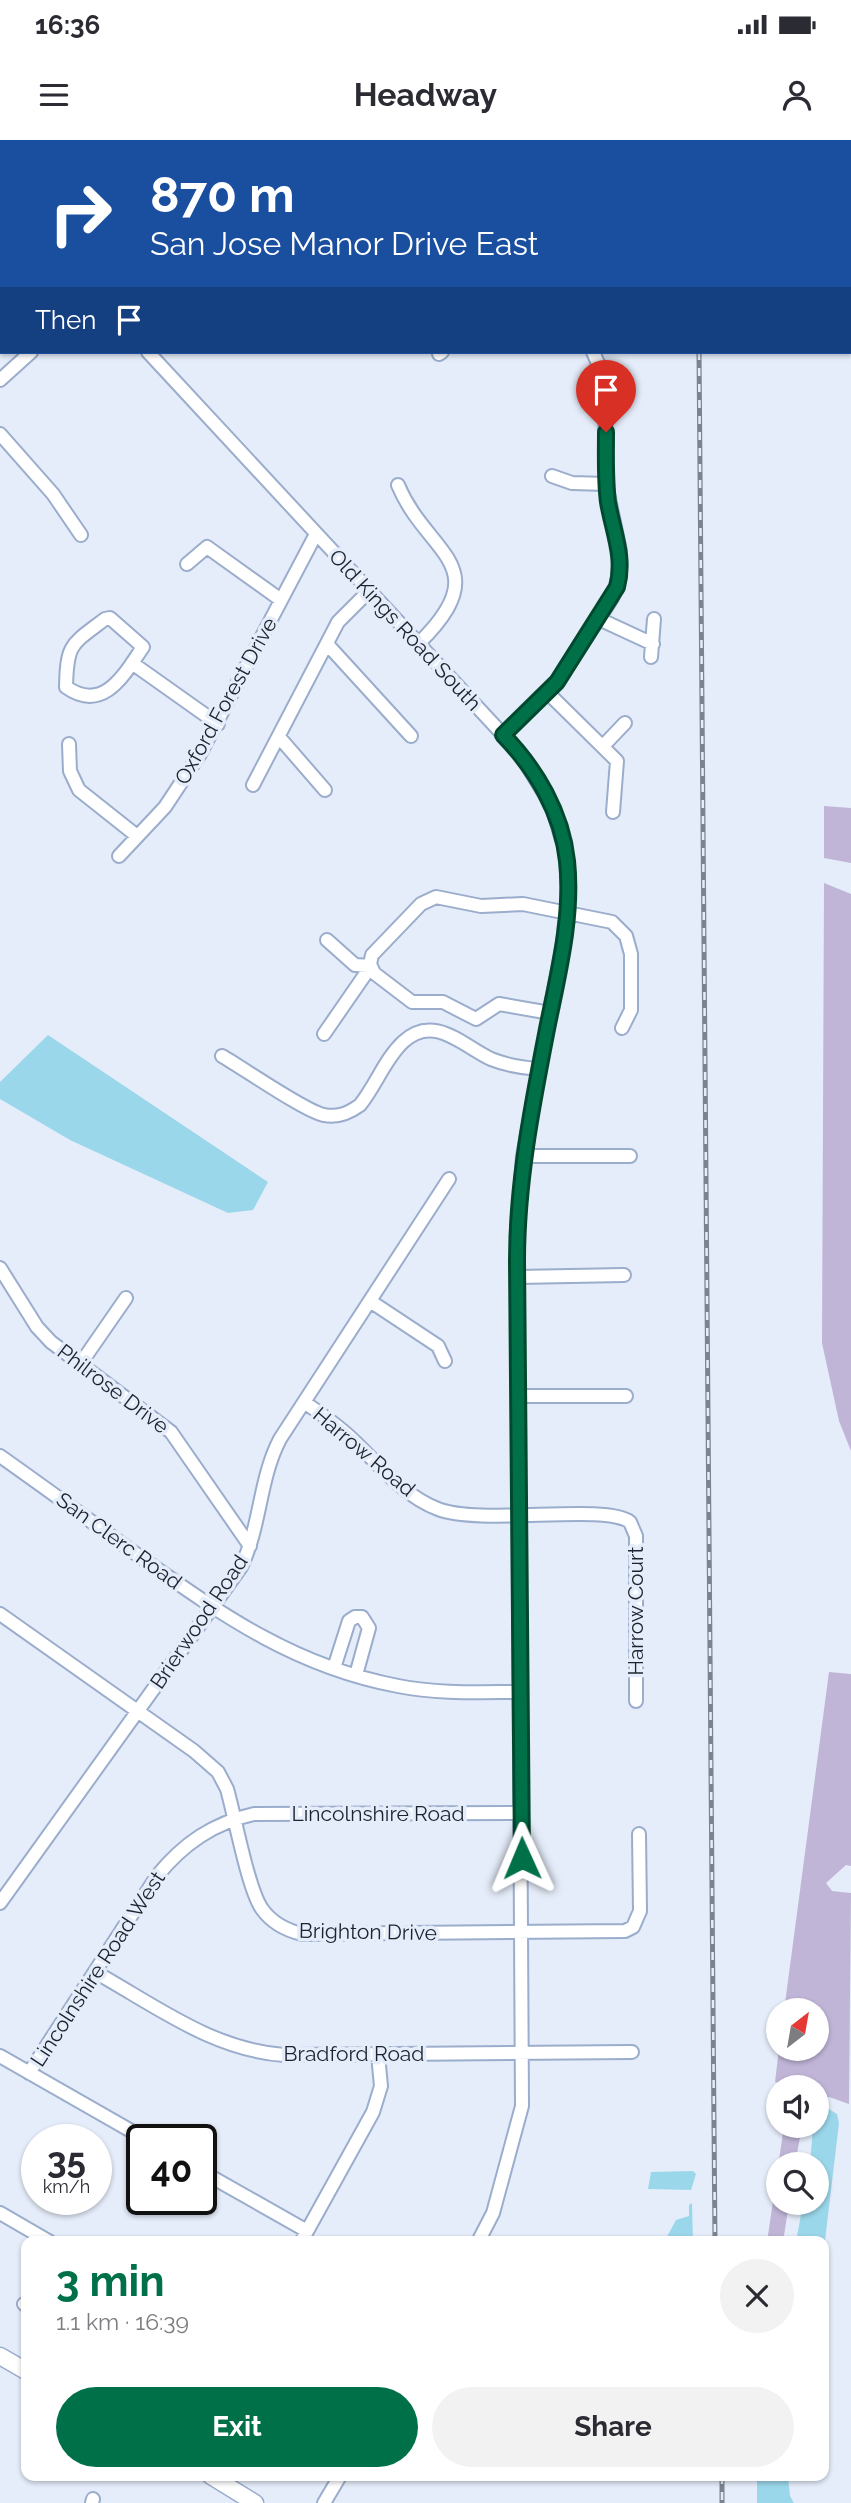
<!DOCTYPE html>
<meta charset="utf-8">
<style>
:root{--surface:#fff;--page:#f2f2f3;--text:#2b2b33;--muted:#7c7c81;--accent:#007049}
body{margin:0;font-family:Raleway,sans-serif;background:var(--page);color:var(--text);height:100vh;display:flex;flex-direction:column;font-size:26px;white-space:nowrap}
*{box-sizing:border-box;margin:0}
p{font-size:23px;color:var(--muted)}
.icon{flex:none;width:38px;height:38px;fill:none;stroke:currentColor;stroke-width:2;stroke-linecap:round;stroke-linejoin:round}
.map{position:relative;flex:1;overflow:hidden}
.panel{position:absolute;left:21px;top:2096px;width:808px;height:245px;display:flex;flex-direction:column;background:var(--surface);border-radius:14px;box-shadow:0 2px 5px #0004}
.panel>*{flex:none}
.hud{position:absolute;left:0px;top:0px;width:852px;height:214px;box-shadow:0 2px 5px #0004;background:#1a4fa0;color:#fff;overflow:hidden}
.needle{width:46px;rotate:31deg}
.controls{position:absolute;left:766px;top:1858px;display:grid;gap:14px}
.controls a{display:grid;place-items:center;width:63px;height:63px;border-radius:50%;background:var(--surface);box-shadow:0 2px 5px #0004;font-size:35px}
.speed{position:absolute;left:21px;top:1984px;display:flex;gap:14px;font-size:35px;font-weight:700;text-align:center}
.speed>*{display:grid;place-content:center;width:91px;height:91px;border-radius:50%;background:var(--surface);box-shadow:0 2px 5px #0004;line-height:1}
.speed small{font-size:18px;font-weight:400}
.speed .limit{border:4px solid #111;border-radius:10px;background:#fff;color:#111}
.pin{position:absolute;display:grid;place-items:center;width:60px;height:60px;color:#fff;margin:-72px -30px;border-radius:50% 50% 50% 0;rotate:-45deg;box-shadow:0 0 7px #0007}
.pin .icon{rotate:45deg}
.me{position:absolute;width:77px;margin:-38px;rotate:359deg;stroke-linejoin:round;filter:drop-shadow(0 0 5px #0008)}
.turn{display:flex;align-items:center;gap:24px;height:147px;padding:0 35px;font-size:32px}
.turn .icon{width:91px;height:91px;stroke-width:2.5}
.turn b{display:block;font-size:49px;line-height:60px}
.then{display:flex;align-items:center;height:66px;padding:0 35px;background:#0003;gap:14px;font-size:26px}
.round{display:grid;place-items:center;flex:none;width:74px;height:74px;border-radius:37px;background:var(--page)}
.headline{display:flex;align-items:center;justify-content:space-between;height:119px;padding:0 35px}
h1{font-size:42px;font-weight:700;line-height:52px;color:var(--accent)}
.primary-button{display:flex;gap:14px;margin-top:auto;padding:14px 35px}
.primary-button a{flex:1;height:80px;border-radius:42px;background:var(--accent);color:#fff;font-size:28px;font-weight:700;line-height:80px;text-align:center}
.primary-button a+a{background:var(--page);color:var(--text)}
.status{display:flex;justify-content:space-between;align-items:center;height:49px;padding:0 35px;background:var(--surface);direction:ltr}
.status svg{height:19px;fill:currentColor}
header{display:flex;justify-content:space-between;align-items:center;height:91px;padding:0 35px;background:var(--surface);font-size:32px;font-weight:700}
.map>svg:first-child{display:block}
.green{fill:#c0b5d7}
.water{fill:#9bd7eb}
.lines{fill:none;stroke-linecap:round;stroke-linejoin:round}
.stream{stroke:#9bd7eb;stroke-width:2.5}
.minor-casing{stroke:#9badcc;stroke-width:16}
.major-casing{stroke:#9badcc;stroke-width:19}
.minor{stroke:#fff;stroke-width:12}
.major{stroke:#fff;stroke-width:16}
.rail-casing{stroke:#7b838f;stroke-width:5}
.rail{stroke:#e5edfa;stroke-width:2.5;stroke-dasharray:8;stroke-linecap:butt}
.route-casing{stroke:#00492f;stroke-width:18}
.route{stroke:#007049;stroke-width:12}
.labels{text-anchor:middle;stroke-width:7;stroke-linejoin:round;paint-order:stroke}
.street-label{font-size:21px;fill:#1c232e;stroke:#e5edfa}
</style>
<div class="status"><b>16:36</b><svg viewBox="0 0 49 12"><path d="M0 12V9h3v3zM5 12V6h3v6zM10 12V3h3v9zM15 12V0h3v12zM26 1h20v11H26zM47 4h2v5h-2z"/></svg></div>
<header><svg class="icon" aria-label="menu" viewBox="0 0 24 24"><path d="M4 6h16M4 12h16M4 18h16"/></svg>Headway<svg class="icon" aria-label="person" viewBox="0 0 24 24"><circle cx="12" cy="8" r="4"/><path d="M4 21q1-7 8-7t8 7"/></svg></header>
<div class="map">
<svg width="851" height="2363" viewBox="0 0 851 2363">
<rect width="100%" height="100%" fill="#e5edfa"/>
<path class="green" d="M824 666 851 668V723L824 718Z
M824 743 851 754V1311L839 1281 822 1203Z
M829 1532 851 1534V1726L846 1725 826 1743 832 1751 851 1753 849 1964 829 1957 817 1960V1948H789V1945L775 1942 779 1909H817V1871H784Z
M784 1986H802L795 2025H779V2063H789L783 2102H767Z"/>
<path class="water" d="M48 895 268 1042 253 1070 228 1073 70 1000 0 959V942Z
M827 1968 837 1974 839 1983 824 2109V2102H796L803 2063H817V2025H810L813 1986H817V1974Z
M693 2031 696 2034 691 2050 648 2049 651 2032Z
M692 2063 693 2102H664L676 2080 689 2076V2065Z
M757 2336H788L790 2356 794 2363H757Z"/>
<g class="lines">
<path class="stream" d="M5 2 9 0
M0 4 2 3"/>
<g class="minor-casing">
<path id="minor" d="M513 0 516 2
M615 0V2
M0 46 2 48
M0 203 2 204
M148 212 519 612 552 666 565 710 569 745 563 803 523 1016 517 1096 522 1966 493 2073 478 2102
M439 214 442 212
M0 240 31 212
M0 294 53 354 81 395
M552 336 572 343 606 344
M398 345C427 415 499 425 418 504
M187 424 207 407 281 460
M110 478 143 507C125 533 104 574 66 547 67 503 71 505 105 479Z
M599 479 653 504
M327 504 411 596
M651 517 654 479
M132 523 218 584
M548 553 617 621 613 672
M503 595 557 542 612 458 620 434V411L606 344 605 239 593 212
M279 597 325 650
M69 604 70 631 79 650 137 696
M604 605 625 583
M253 645 338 482 369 451
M119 716 165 667 200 614 316 394
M327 800 355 825 371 826
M550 873 499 864 476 879 443 862H412L374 833 370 824 372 815 421 764 436 757 481 766 523 764 612 782 626 796 631 814V870L622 888
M324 894 371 826
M222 916C243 928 306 972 324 975 338 978 349 973 360 965 376 945 385 919 403 902 434 873 463 906 491 919 506 925 523 928 539 929
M523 1016H630
M0 1128 37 1187 51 1202 171 1292 250 1406
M517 1137 624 1135
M370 1161 438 1206 445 1221
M81 1223 126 1158
M518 1256H626
M304 1262C320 1273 336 1284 351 1298 377 1322 403 1356 438 1369 482 1386 604 1363 630 1382L636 1396V1561
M0 1316C48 1350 96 1385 143 1419 225 1477 297 1527 398 1546 438 1554 480 1552 521 1552
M0 1474 194 1611 218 1632 227 1649C235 1677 248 1749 262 1769 272 1783 285 1790 302 1794L625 1791 633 1787 640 1771 639 1694
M334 1528 349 1481 355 1477H362L369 1488 356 1535
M0 1763 241 1427C261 1386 259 1339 280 1299L449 1039
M95 1832C156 1866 213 1910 284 1915L632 1912
M0 1916 147 2000
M29 1933 157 1736C183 1704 213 1683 254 1674L521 1673
M201 2031 307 2091
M0 2073 50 2102
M301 2102 373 1972 381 1946 378 1915
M24 2164 26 2165
M92 2363 93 2359
M324 2363 340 2336"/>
</g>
<g class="major-casing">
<path id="major" d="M0 2216 26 2231
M211 2336 255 2363"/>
</g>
<use href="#minor" class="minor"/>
<use href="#major" class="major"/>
<g class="rail-casing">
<path id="rail" d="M697 0V2
M699 212 715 2102
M722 2336V2363"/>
</g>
<use href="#rail" class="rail"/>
</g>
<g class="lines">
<g class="route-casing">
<path id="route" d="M522 1718 517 1121C517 1042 532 966 547 889 558 834 573 777 567 721 562 673 536 629 503 595L557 542 617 447C625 417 613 392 608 362 605 339 606 315 606 292"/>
</g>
<use href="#route" class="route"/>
</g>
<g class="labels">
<g class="street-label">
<text transform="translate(405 490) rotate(47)" y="7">Old Kings Road South</text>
<text transform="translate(226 561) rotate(-61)" y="7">Oxford Forest Drive</text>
<text transform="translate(113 1249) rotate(37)" y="7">Philrose Drive</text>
<text transform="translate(364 1312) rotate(40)" y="7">Harrow Road</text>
<text transform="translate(119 1401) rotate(36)" y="7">San Clerc Road</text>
<text transform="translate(636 1471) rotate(-90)" y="7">Harrow Court</text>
<text transform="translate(199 1482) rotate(-56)" y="7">Brierwood Road</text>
<text x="378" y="1681">Lincolnshire Road</text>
<text transform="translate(368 1792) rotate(1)" y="7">Brighton Drive</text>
<text transform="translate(98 1829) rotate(-57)" y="7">Lincolnshire Road West</text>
<text x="354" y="1921">Bradford Road</text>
</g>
</g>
</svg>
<div class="controls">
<a><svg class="needle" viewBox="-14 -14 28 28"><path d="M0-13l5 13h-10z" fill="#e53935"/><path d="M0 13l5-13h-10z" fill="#7c7c81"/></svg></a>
<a><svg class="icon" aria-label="sound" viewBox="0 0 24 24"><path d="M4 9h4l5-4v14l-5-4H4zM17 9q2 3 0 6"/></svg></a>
<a><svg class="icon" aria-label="search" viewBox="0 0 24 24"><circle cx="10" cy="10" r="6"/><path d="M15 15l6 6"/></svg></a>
</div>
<div class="speed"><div>35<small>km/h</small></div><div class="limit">40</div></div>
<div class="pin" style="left:606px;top:292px;background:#d93025"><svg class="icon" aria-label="arrive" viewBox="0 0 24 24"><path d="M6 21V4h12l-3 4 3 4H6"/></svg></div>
<svg class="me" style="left:522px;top:1718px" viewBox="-20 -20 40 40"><path d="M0-17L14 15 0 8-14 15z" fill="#007049" stroke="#fff" stroke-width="4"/></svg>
<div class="hud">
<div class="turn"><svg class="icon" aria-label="right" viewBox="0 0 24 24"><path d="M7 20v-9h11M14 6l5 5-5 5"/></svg><div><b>870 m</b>San Jose Manor Drive East</div></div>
<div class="then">Then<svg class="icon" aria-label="arrive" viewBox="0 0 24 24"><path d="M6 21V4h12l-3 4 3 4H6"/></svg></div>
</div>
<section class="panel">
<div class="headline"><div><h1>3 min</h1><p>1.1 km · 16:39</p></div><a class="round"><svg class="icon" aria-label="close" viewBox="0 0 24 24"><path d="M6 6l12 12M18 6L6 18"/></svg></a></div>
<div class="primary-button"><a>Exit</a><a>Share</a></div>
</section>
</div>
